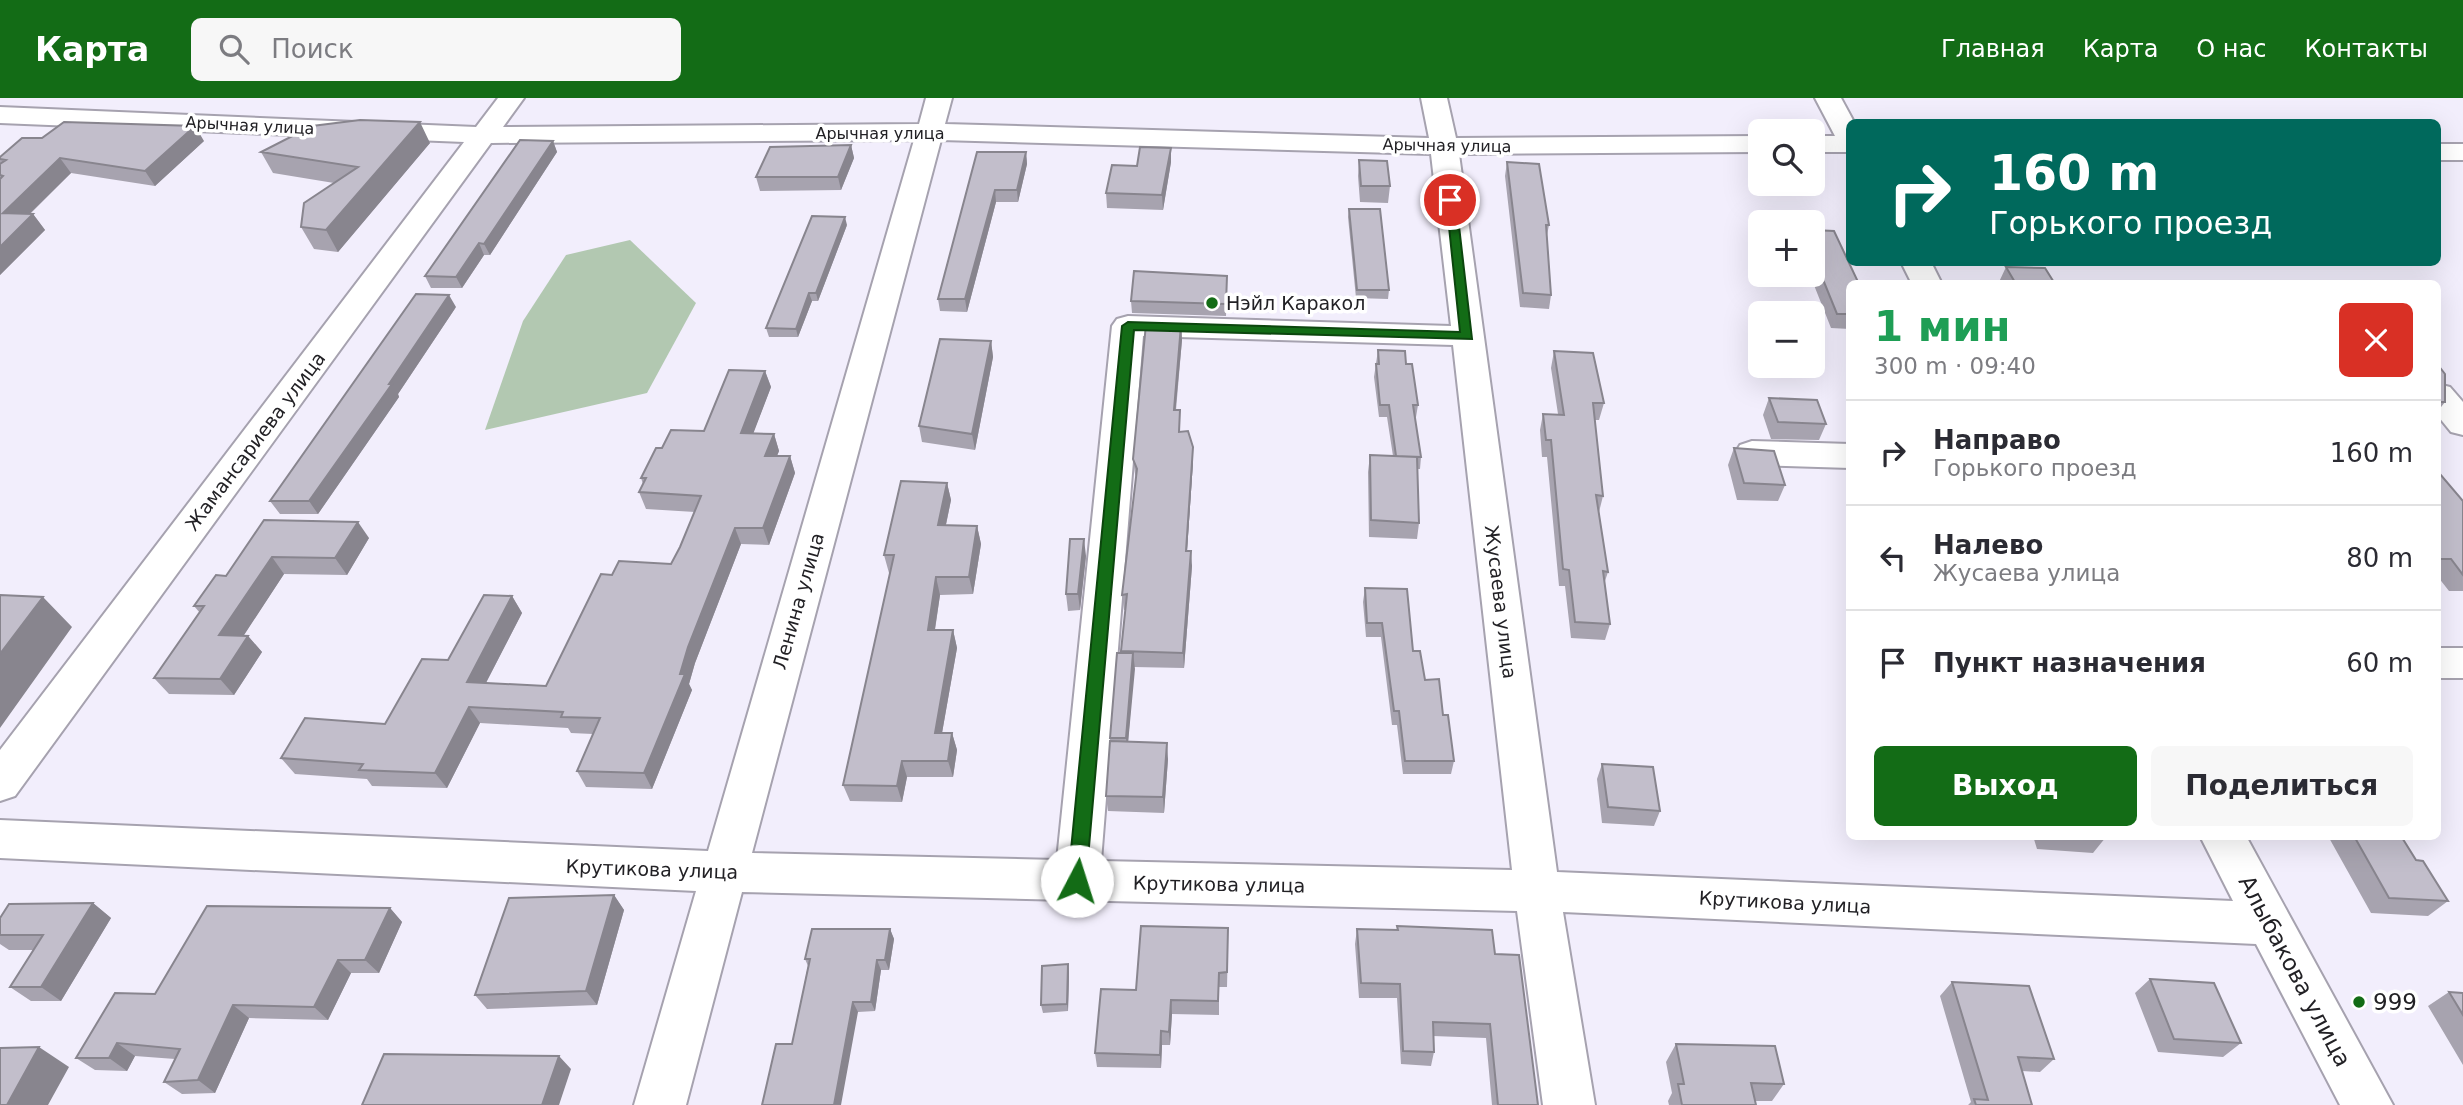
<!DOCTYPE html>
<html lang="ru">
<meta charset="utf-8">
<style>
:root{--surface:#fff;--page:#f7f7f7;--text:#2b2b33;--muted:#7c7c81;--line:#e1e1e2;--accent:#136c16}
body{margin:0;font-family:"DejaVu Sans",sans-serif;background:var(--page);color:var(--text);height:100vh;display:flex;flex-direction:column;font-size:26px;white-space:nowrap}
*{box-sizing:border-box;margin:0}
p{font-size:23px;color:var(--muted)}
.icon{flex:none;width:38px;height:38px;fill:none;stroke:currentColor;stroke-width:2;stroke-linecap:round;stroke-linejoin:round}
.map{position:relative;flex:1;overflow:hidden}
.details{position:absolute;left:1846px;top:182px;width:595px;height:560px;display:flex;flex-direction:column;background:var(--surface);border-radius:10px;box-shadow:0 7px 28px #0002}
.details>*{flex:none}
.hud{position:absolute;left:1846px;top:21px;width:595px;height:147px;border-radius:10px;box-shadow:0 7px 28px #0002;background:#00695c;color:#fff;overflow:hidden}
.fabs{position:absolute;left:1748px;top:21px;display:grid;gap:14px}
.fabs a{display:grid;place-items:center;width:77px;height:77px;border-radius:10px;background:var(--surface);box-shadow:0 7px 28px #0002;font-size:35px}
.pin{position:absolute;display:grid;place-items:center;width:60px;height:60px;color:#fff;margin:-30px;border:4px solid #fff;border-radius:50%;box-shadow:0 2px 7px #0007}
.me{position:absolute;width:77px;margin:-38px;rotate:5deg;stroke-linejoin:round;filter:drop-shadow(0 0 5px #0008)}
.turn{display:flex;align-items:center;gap:24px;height:147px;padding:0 28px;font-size:32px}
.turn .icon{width:91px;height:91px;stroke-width:2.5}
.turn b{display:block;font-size:49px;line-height:60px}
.round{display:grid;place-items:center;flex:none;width:74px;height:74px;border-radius:10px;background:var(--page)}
.headline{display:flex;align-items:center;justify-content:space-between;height:119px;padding:0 28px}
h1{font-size:42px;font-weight:700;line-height:52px;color:#1e9e55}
.cta{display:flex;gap:14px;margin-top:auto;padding:14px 28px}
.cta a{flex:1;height:80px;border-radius:10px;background:var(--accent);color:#fff;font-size:28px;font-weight:700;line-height:80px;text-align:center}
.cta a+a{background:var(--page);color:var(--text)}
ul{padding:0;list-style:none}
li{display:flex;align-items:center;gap:21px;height:105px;padding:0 28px;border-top:2px solid var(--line)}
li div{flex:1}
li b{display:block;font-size:26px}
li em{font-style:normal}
header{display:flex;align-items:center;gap:42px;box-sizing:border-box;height:98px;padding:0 35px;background:var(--accent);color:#fff}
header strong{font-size:33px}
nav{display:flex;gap:38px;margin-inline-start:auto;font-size:24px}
.search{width:490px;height:63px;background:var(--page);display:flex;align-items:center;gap:18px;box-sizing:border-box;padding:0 24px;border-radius:10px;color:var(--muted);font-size:26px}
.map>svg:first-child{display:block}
.green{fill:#b2c8b1}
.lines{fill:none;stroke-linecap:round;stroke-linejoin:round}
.minor-casing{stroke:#a6a2af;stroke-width:4}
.minor{fill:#fff;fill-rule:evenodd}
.wall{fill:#a7a3af}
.shaded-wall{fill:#88858e}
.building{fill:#c2becb;stroke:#88858e;stroke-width:2}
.route{fill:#136c16;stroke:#0c460e;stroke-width:2}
.poi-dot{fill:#136c16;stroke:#fff;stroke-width:2.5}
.labels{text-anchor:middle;stroke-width:7;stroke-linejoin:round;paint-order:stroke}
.far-street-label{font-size:16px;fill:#222125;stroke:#fff}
.poi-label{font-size:19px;fill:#222125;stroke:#fff;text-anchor:start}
.street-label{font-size:19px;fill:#222125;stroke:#fff}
.near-street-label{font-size:23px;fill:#222125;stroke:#fff}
.near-poi-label{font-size:23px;fill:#222125;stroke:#fff;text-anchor:start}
</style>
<header>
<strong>Карта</strong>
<div class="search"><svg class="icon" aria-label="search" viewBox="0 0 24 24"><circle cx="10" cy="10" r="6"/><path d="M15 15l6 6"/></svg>Поиск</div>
<nav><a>Главная</a><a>Карта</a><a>О нас</a><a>Контакты</a></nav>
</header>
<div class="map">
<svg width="2463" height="1007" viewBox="0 0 2463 1007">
<rect width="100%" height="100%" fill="#f2eefc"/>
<path class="green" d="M630 142 696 205 647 295 485 332 523 223 566 157Z"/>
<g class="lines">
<g class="minor-casing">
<path id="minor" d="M498 0H524L503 29 919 26 926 0H952L945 26 1429 40 1421 0H1447L1456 40 1760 38V54L1459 56 1557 774 2233 803 2200 738H2246L2393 1007H2340L2256 846 1563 814 1595 1007H1543L1517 813 742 794 686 1007H634L696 793 0 760V722L708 753 914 42 491 45 15 698 0 703V652L464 44 0 25V9L476 29ZM941 42 1431 56 1451 228 1128 218 1117 221 1112 228 1057 762 752 755ZM1143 238 1453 247 1512 772 1101 763Z
M1815 0H1841L1854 24H1850V54H1813V38H1835Z
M2438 46H2463V62H2438Z
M1901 164H1931L1942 186H1912Z
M2438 286 2450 289 2463 304V337L2451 334 2438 318Z
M1752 343 1850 346V370L1752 367 1740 363 1735 355 1740 347Z
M2438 550H2463V580H2438Z"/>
</g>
<use href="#minor" class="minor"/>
</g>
<path class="wall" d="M204 43 155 88 71 75 30 116H33L45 132 0 177V59Z
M553 43 557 54 490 157H484L462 190H431L425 178Z
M430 45 338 154 314 151 301 129 334 85 273 75 261 54Z
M851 47 854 60 841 92 760 93 756 79Z
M1171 50V64L1163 112 1107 110 1106 95 1137 68Z
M977 54H1026L1027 66 1018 104H996L967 214 940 213 938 201Z
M1359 62 1390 88 1388 105 1360 104 1358 78Z
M1507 64 1549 127 1547 137 1551 197 1549 211 1520 209 1505 78Z
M1349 111 1389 192 1388 201 1356 200 1348 119Z
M847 127 818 203H812L798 239H769L766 230Z
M1813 132 1850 186V231L1831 230 1810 177H1813Z
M2006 169 2055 186H2000L1999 184Z
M1227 178 1226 218 1132 215 1131 203Z
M456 209 398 296 399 299 318 416H280L270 403Z
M1181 227 1182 242 1176 312 1180 334 1193 349V364L1187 453 1192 468 1184 570 1134 569 1128 644 1168 661 1164 715 1108 713 1106 698 1110 640 1121 555 1125 512H1124L1122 497 1136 380 1135 376 1133 361Z
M991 243 993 259 975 352 922 344 919 328Z
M1378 252 1406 266 1418 307 1416 319H1415L1421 359 1420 371H1417L1419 425 1417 441 1369 439 1368 374 1370 357 1393 358 1387 319H1379L1374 279Z
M1554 253 1604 305 1599 322H1595L1603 398 1599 414 1608 474 1604 486 1610 526 1605 542 1571 540 1565 488H1559L1547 359H1542L1540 332 1543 316H1558L1551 270Z
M2438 267 2445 304 2438 313Z
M765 273 771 289 753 335 774 336 779 353 777 358H790L795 375 769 447 741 446 695 565 689 586 692 592 652 691 586 689 577 673 593 636 571 635 568 630 480 625 447 690 372 688 367 681 295 676 281 660 385 626 512 498 522 515 486 585 546 588 612 477 671 466 680 449 695 414 646 411 639 394 643 386 641 380 662 350 704 333Z
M1769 300 1826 326 1819 342 1771 341 1763 317Z
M1734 350 1785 387 1778 403 1737 402 1728 367Z
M2438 376 2463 403V493H2449L2438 479Z
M947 385 951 402 946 427 977 428 981 446 973 496 940 497 935 532H953L957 550 942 635H952L957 652 953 679H907L902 704 850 703 843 687 890 475H889L884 457Z
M264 422 369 440 347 477 284 476 243 538H248L262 554 234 597 169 596 154 580 200 515 194 508 226 478Z
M1086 458 1080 512 1068 513 1066 496Z
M1365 490 1413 553 1425 582 1443 617 1454 663 1451 676H1403L1397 627H1392L1381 539H1366L1363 504Z
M1602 666 1660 713 1654 728 1602 725 1597 681Z
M2033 738H2106V739L2093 755 2037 751Z
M2328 738H2401L2416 762 2448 803 2428 818 2371 815Z
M614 797 624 812 597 907 487 911 475 897Z
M93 805 111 820 61 903H31L10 889 33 852H9L0 846V820Z
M390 810 402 824 379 875H351L328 922 249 920 215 995 182 996 164 984 175 961 135 958 127 973 95 972 76 960 155 896Z
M1397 828 1495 856 1538 1007H1492L1486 940 1433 938 1434 954 1431 968 1401 966 1397 900H1359L1355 846 1357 831 1397 832Z
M890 831 894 841 889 872H881L875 913 858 914 792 946 808 868 805 861Z
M1228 844 1227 889H1219V917L1172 916 1170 947H1162L1161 970 1097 969 1095 955 1136 892Z
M1068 866 1069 874 1068 913 1043 915 1041 907Z
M2150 881 2241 945 2223 959 2158 954 2135 895Z
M1952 884 2054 961 2040 974 2022 973 2032 1007H1968L1971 1004 1940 898Z
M2449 894 2463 895V967L2428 908Z
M1676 946 1784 986 1772 1003H1755L1756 1007H1669L1668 1003 1672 995 1666 964Z"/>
<path class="shaded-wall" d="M420 24 430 45 338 154 326 132Z
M195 28 204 43 155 88 145 73Z
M553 43 557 54 490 157 484 146Z
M851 47 854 60 841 92 838 79Z
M1171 50V64L1163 112 1162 97Z
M1026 54 1027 66 1018 104 1017 92Z
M60 60 71 75 15 130 3 115Z
M995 92 996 104 967 214 965 201Z
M33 116 45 132 0 177V149Z
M845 119 847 127 818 203 816 195Z
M479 145 484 157 462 190 456 179Z
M809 195 812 203 798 239 796 231Z
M449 197 456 209 398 296 399 299 318 416 309 403Z
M1181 227 1182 242 1174 327V312Z
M991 243 993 259 975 352 972 336Z
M765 273 771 289 747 352 741 335Z
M774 336 779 353 770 374 765 358Z
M1193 349V364L1186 468V453Z
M790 358 795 375 769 447 763 430Z
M947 385 951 402 942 445 938 427Z
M358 424 369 440 347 477 335 460Z
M977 428 981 446 973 496 969 479Z
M735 430 741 446 695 565 689 586 692 592 652 691 644 675 680 576 688 549Z
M1084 441 1086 458 1080 512 1078 496Z
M1191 453 1192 468 1184 570 1183 555Z
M272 459 284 476 233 554 219 537Z
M936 479 940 497 932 550 928 532Z
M512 498 522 515 478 600 467 584Z
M43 499 72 529 0 630V556Z
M953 532 957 550 939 652 935 635Z
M248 538 262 554 234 597 220 581Z
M1133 555 1135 571 1127 656 1126 640Z
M469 609 480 625 447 690 435 675Z
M952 635 957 652 953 679 948 663Z
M1167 645 1168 661 1164 715 1163 699Z
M902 663 907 679 902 704 897 688Z
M614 797 624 812 597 907 586 893Z
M93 805 111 820 61 903 41 889Z
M390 810 402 824 379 875 365 862Z
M890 831 894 841 889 872 885 862Z
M338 862 351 875 328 922 314 909Z
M877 862 881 872 875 913 871 904Z
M1068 866 1069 874 1068 913 1067 906Z
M1171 902 1172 916 1170 947 1169 934Z
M853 904 858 914 841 1007H834Z
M233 907 249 920 215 995 198 982Z
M1161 933 1162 947 1161 970 1160 957Z
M117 945 135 958 127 973 109 960Z
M39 949 69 969 48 1007H7Z
M559 958 571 971 559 1007H542Z"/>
<path class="building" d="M360 22 420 24 326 132 301 129 304 105 358 69 261 54 312 28Z
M64 24 195 28 145 73 60 60 3 115 33 116 0 149V81L3 78 0 77V66L6 62 0 61V59L22 40H42Z
M520 42 553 43 484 146 479 145 456 179 425 178Z
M851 47 838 79H756L770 49Z
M1140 49 1171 50 1162 97 1106 95 1112 67 1137 68Z
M977 54H1026L1017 92H995L965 201H938Z
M1359 62 1387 63 1390 88H1361Z
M1507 64 1539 66 1549 127H1546L1551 197 1523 195Z
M1349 111H1380L1389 192H1357Z
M812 118 845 119 816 195H809L796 231 766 230Z
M1813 132 1834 133 1859 186H1850V216H1837L1813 157Z
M2006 169 2045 170 2055 186H2016Z
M1134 173 1227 178 1226 206 1131 203Z
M416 196 449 197 389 286H392L309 403H270Z
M1146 226 1181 227 1174 312H1180L1179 334 1188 333 1193 349 1186 453H1191L1183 555 1121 553 1127 496 1122 497 1137 371 1133 361Z
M940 241 991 243 972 336 919 328Z
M1378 252 1405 253 1406 266H1412L1418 307H1413L1421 359 1396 358 1389 307H1380L1376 266H1379Z
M1554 253 1593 255 1604 305H1593L1603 398 1596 397 1608 474 1603 473 1610 526 1575 524 1569 472 1563 471 1551 342H1546L1543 316 1564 317Z
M2438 267 2445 276V304H2438Z
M729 272 765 273 741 335 774 336 765 358H790L763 430H735L688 549 680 576H685L644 675 577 673 600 620 561 619 563 614 469 609 435 675 359 672 363 666 281 660 305 620 385 626 422 561 448 562 484 497 512 498 467 584 546 588 601 476 612 477 619 463 671 466 680 449 701 398 639 394 646 380H641L656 350H662L671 332 704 333Z
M1769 300 1817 302 1826 326 1778 324Z
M1734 350 1774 353 1785 387 1744 385Z
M1370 357 1417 359 1419 425 1371 422Z
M2438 376H2440L2463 403V477L2451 461H2438Z
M901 383 947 385 938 427 977 428 969 479H936L928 532H953L935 635H952L948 663H902L897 688 843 687 894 457H884Z
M264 422 358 424 335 460 272 459 219 537 248 538 220 581 154 580 204 508H194L216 477 226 478Z
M1070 441H1084L1078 496H1066Z
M1365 490 1407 491 1413 553H1420L1425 582 1439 581 1443 617H1448L1454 663H1405L1399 613H1394L1382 525H1367Z
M0 497 43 499 0 556Z
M1117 555H1133L1126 640H1110Z
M1110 643 1167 645 1163 699 1106 698Z
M1602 666 1653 669 1660 713 1608 709Z
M2354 738H2401L2416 762 2423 763 2448 803 2389 800Z
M614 797 586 893 475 897 509 800Z
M93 805 41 889H10L43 837H0V820L9 806Z
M207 808 390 810 365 862H338L314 909 233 907 198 982 164 984 180 951 117 945 109 960H76L115 895 155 896Z
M1141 828 1228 830 1227 874 1219 875 1218 903 1171 902 1169 934 1161 933 1160 957 1095 955 1101 891 1136 892Z
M1397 828 1492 832 1495 856 1519 857 1538 1007H1498L1490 926 1433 924 1434 954 1403 953 1400 886 1361 885 1357 831 1398 832Z
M812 831H890L885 862H877L871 904H853L834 1007H762L776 946H792L810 861H805Z
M1068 866 1067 906 1041 907 1042 868Z
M2150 881 2214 885 2241 945 2174 941Z
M1952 884 2029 888 2054 961 2018 959 2032 1007H1976L1974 1001 1988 1002Z
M2449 894 2463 895V917Z
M1676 946 1775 948 1784 986 1751 985 1756 1007H1682L1678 986H1684Z
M39 949 7 1007H0V950Z
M384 956 559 958 542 1007H362Z"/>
<path class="route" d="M1446 100 1456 102 1472 241 1134 232 1086 783 1084 789 1077 792 1070 789 1068 783 1122 228 1128 224 1460 234Z"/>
<g class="poi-dot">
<circle cx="1212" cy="205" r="7"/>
<circle cx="2359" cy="904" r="7"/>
</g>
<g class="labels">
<g class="far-street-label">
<text transform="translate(250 27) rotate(3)" y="6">Арычная улица</text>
<text x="880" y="41">Арычная улица</text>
<text transform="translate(1447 47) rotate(1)" y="6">Арычная улица</text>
</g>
<g class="poi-label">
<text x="1226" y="212">Нэйл Каракол</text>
</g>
<g class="street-label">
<text transform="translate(255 343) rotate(-53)" y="7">Жамансариева улица</text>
<text transform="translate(798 503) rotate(-74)" y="7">Ленина улица</text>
<text transform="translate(1501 504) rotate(83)" y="7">Жусаева улица</text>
<text transform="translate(652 771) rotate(2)" y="7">Крутикова улица</text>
<text transform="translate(1219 786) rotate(1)" y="7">Крутикова улица</text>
<text transform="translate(1785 804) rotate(3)" y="7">Крутикова улица</text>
</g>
<g class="near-street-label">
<text transform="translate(2295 873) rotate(62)" y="8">Алыбакова улица</text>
</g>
<g class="near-poi-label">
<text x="2373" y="912">999</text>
</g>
</g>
</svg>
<div class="fabs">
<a><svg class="icon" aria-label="search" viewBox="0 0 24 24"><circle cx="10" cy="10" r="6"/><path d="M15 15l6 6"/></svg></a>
<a>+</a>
<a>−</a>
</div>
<div class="pin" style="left:1450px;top:102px;background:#d93025"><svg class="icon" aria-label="arrive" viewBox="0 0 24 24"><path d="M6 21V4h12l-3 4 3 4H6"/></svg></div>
<svg class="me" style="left:1077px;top:783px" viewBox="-20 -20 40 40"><circle r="19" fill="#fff"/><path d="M0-13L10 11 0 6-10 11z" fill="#136c16"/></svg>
<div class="hud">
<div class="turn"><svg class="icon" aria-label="right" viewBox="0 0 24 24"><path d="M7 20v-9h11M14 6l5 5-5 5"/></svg><div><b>160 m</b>Горького проезд</div></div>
</div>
<section class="details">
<div class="headline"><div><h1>1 мин</h1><p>300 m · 09:40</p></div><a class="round" style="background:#d93025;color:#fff"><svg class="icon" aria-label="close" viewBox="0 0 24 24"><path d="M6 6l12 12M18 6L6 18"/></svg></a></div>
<ul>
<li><svg class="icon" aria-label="right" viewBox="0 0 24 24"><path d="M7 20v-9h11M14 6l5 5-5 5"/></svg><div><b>Направо</b><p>Горького проезд</p></div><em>160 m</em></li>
<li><svg class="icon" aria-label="left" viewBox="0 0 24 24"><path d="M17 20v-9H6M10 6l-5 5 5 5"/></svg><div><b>Налево</b><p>Жусаева улица</p></div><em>80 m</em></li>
<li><svg class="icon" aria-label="arrive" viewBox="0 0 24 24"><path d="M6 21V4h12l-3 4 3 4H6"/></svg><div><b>Пункт назначения</b></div><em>60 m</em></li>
</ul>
<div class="cta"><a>Выход</a><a>Поделиться</a></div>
</section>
</div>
